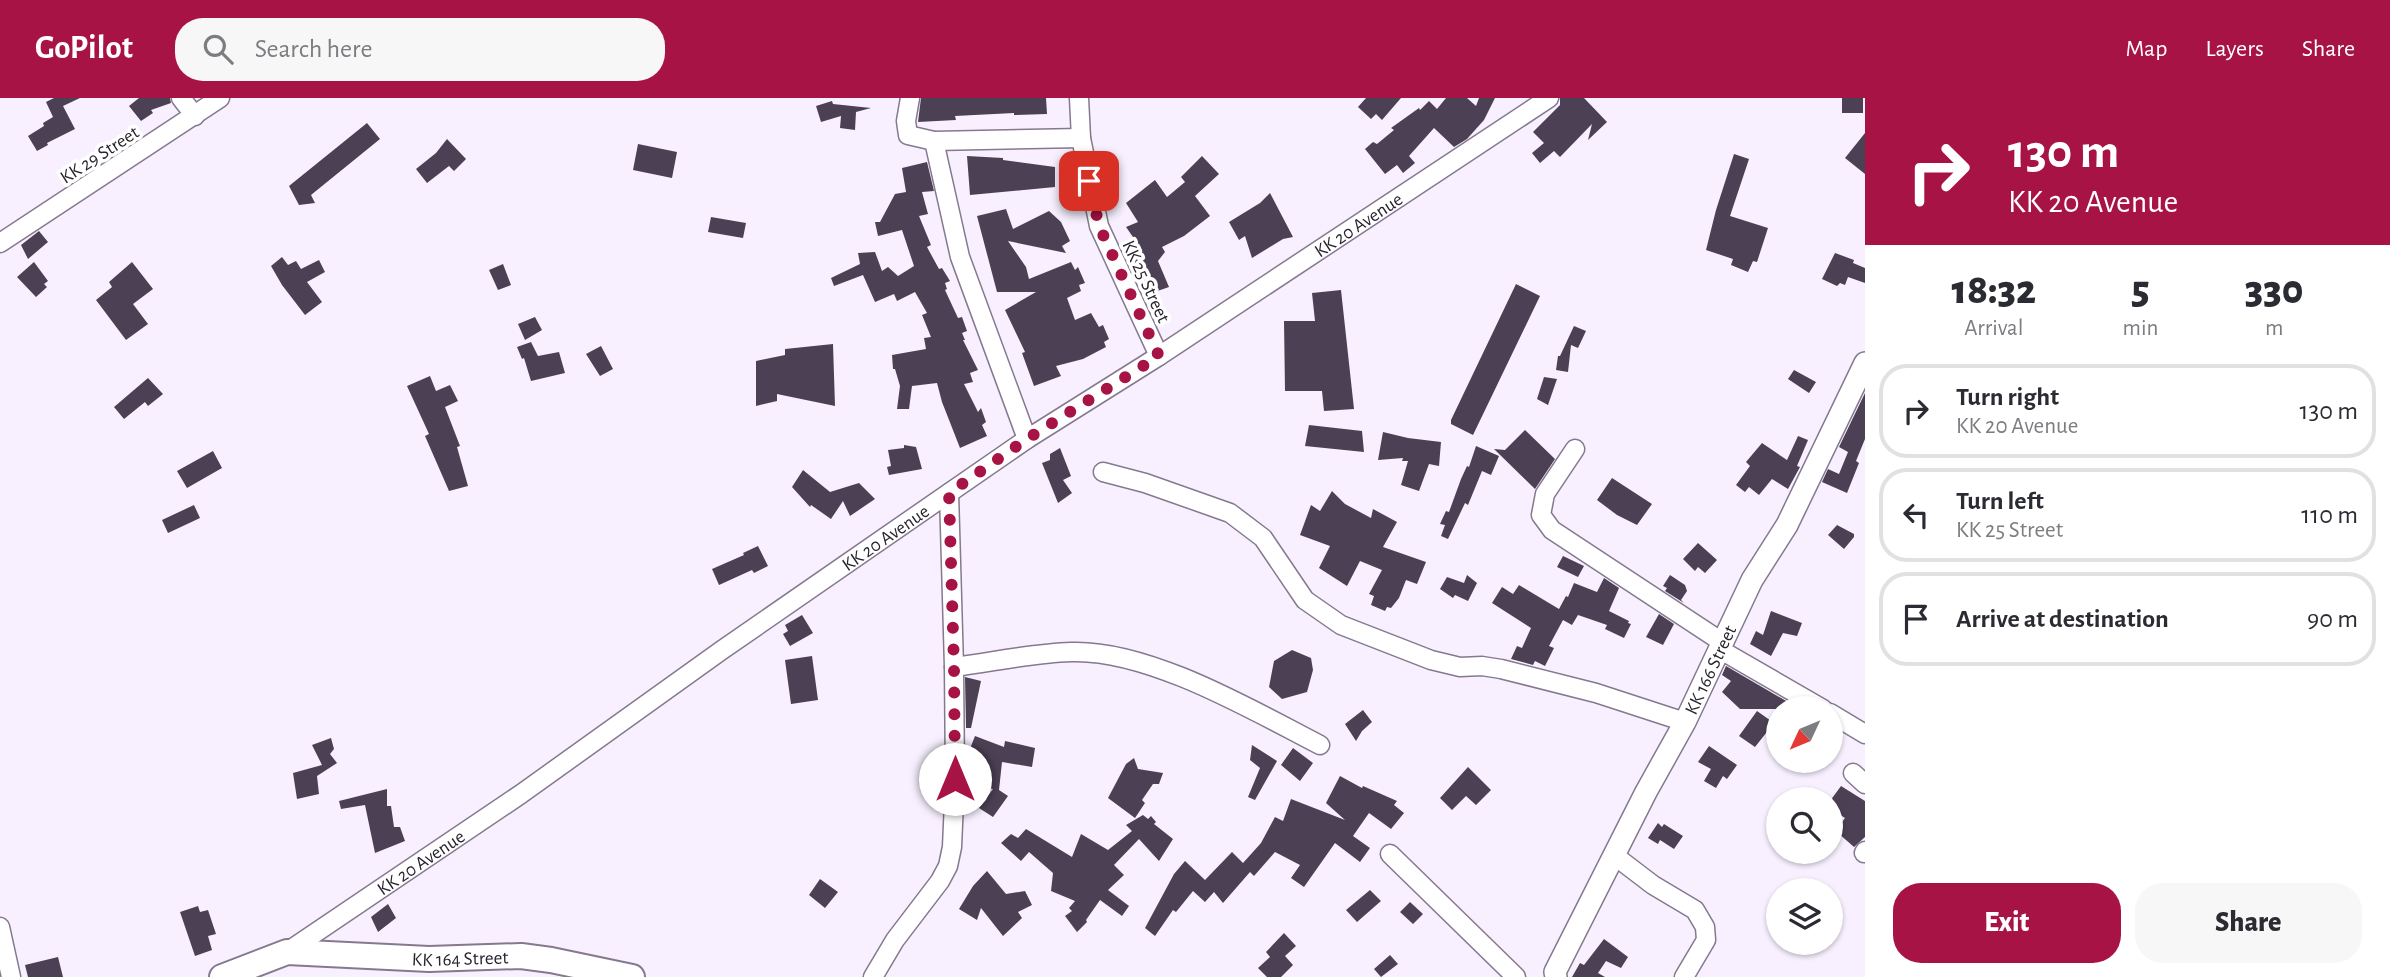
<!DOCTYPE html>
<style>
:root{--surface:#fff;--page:#f7f7f7;--text:#2b2b33;--muted:#7c7c81;--line:#e1e1e2;--accent:#a81345}
body{margin:0;font-family:"Alegreya Sans",sans-serif;background:var(--page);color:var(--text);height:100vh;display:flex;flex-direction:column;font-size:26px;white-space:nowrap}
*{box-sizing:border-box;margin:0}
p{font-size:23px;color:var(--muted)}
.icon{flex:none;width:38px;height:38px;fill:none;stroke:currentColor;stroke-width:2;stroke-linecap:round;stroke-linejoin:round}
.map{position:relative;flex:1;overflow:hidden}
.panel{display:flex;flex-direction:column;background:var(--surface);width:525px}
.panel>*{flex:none}
.top-card{background:#a81345;color:#fff;overflow:hidden}
.needle{width:46px;rotate:226deg}
.controls{position:absolute;left:1766px;top:598px;display:grid;gap:14px}
.controls a{display:grid;place-items:center;width:77px;height:77px;border-radius:50%;background:var(--surface);box-shadow:0 2px 5px #0004;font-size:35px}
.pin{position:absolute;display:grid;place-items:center;width:60px;height:60px;color:#fff;margin:-30px;border-radius:14px;box-shadow:0 4px 10px #0006}
.me{position:absolute;width:77px;margin:-38px;rotate:0deg;stroke-linejoin:round;filter:drop-shadow(0 0 5px #0008)}
.turn{display:flex;align-items:center;gap:24px;height:147px;padding:0 28px;font-size:32px}
.turn .icon{width:91px;height:91px;stroke-width:2.5}
.turn b{display:block;font-size:49px;line-height:60px}
.eta{display:flex;justify-content:space-evenly;align-items:center;height:119px;text-align:center}
.eta b{font-size:42px;font-weight:800;line-height:49px}
.action{display:flex;gap:14px;margin-top:auto;padding:14px 28px}
.action a{flex:1;height:80px;border-radius:28px;background:var(--accent);color:#fff;font-size:28px;font-weight:800;line-height:80px;text-align:center}
.action a+a{background:var(--page);color:var(--text)}
ul{padding:0;list-style:none}
li{display:flex;align-items:center;gap:21px;height:94px;margin:0 14px 10px;padding:0 14px;border:4px solid var(--line);border-radius:28px}
li div{flex:1}
li b{display:block;font-size:26px}
li em{font-style:normal}
header{display:flex;align-items:center;gap:42px;box-sizing:border-box;height:98px;padding:0 35px;background:var(--accent);color:#fff}
header strong{font-size:33px}
nav{display:flex;gap:38px;margin-inline-start:auto;font-size:24px}
.search{width:490px;height:63px;background:var(--page);display:flex;align-items:center;gap:18px;box-sizing:border-box;padding:0 24px;border-radius:28px;color:var(--muted);font-size:26px}
main{display:flex;flex:1;min-height:0}
.map>svg:first-child{display:block}
.building{fill:#4c4055}
.lines{fill:none;stroke-linecap:round;stroke-linejoin:round}
.minor-casing{stroke:#85788f;stroke-width:21}
.tertiary-casing{stroke:#85788f;stroke-width:24}
.secondary-casing{stroke:#85788f;stroke-width:28}
.minor{stroke:#fff;stroke-width:18}
.tertiary{stroke:#fff;stroke-width:21}
.secondary{stroke:#fff;stroke-width:24}
.route{stroke:#a81345;stroke-width:12;stroke-dasharray:0 21.6}
.labels{text-anchor:middle;stroke-width:7;stroke-linejoin:round;paint-order:stroke}
.street-label{font-size:19px;fill:#28232c;stroke:#fff}
</style>
<header>
<strong>GoPilot</strong>
<div class="search"><svg class="icon" aria-label="search" viewBox="0 0 24 24"><circle cx="10" cy="10" r="6"/><path d="M15 15l6 6"/></svg>Search here</div>
<nav><a>Map</a><a>Layers</a><a>Share</a></nav>
</header>
<main>
<div class="map">
<svg width="1865" height="879" viewBox="0 0 1865 879">
<rect width="100%" height="100%" fill="#f8f0ff"/>
<path class="building" d="M54 0H80L63 8 75 31 47 45 48 47 37 53 28 38 44 28 43 25 53 19 46 4Z
M139 0H170L171 5 151 12 153 15 141 23 129 8Z
M921 0H1046L1047 16 1014 17V15L955 18 956 22 918 24Z
M1366 0H1401L1382 22 1376 16 1371 21 1358 9Z
M1446 0H1467L1476 8 1479 0H1495L1484 22 1467 41 1454 49 1434 30 1409 58 1415 65 1403 75 1397 67 1385 76 1365 51 1373 44 1377 46 1394 32 1391 30 1419 10 1420 12 1429 3 1437 11Z
M1560 0H1584L1607 24 1588 42 1592 26 1560 59 1554 53 1540 65 1532 55 1544 45 1533 34 1560 7Z
M1842 0H1863V15H1842Z
M832 3 833 6 871 10 856 14 855 32 840 30 841 18 821 24 816 8Z
M367 25 380 41 311 97 315 105 299 107 289 88Z
M1865 35V76L1845 60Z
M447 41 466 61 454 73 449 68 427 85 416 71 436 55Z
M638 46 677 54 672 80 633 72Z
M1734 56 1749 61 1730 118 1768 130 1757 164 1753 163 1748 174 1731 167 1733 161 1706 152 1716 112Z
M967 58 1003 60V62L1055 69V89L970 97Z
M1202 58 1219 76 1195 98 1210 118 1184 138 1162 149 1165 154 1158 163 1169 189 1146 197 1131 157 1142 152 1126 129 1138 124 1126 105 1155 82 1167 99 1185 84 1181 79Z
M927 64 934 93 922 94 928 116 919 118 931 147 927 149 939 171 942 170 950 183 945 185 947 191 945 192 958 220 962 219 967 233 962 235 965 242H963L978 272 970 275 973 284 964 286 978 314 981 310 986 324 982 327 987 338 960 350 942 304 937 285 912 288 909 311H897L900 288 895 271H893L892 257 926 251 924 240 931 239 922 217 927 215 915 194 897 203 894 196 875 204 863 177 834 188 831 180 860 166 858 155 875 154 882 173 888 169 898 178 914 168 902 132 878 138 875 124H880L895 96 906 94 902 70Z
M1270 95 1293 139 1283 141 1252 160 1245 138 1239 142 1229 124 1260 105Z
M1006 111 1013 131 1049 113 1061 124 1070 143 1062 148 1066 155 1008 143 1026 169 1029 181 1071 164 1075 172 1078 169 1085 185 1079 187 1081 193 1067 200 1075 222 1091 215 1099 229 1103 227 1109 241 1104 244 1106 249 1083 261 1056 268 1061 278 1034 288 1022 255 1025 254 1005 212 1036 194H997L977 118Z
M711 119 746 125 743 140 708 134Z
M39 133 48 144 28 161 21 147Z
M1835 155 1854 162 1853 165 1865 170V185L1848 179 1845 187 1840 185 1837 188 1822 181Z
M282 159 288 167 296 163 301 171 319 162 325 174 307 184 322 204 305 217 282 187 271 168Z
M34 164 48 183 44 186 47 189 36 199 17 179Z
M132 164 153 191 133 206 148 226 126 242 96 202 112 189 109 184Z
M503 166 511 187 498 192 489 172Z
M1516 186 1540 198 1473 337 1451 326V322Z
M1341 192 1354 311 1324 313 1322 293H1285L1284 223H1315L1312 195Z
M535 219 542 232 525 242 518 226Z
M1574 228 1586 233 1578 250 1571 247 1568 274 1556 272 1558 258H1560Z
M531 244 538 258 559 254 565 275 531 283 524 260 522 261 517 249Z
M833 246 835 308 777 296V303L756 308V263L785 257V251Z
M601 248 613 271 600 278 586 256Z
M1794 272 1816 284 1809 295 1788 281Z
M430 278 436 293 450 287 458 303 445 309 460 348 457 349 468 388 449 393 425 338 429 336 407 288Z
M1544 279 1557 281 1548 307 1537 301Z
M148 280 163 296 148 308 145 304 124 321 114 309Z
M1865 295V341L1856 363 1859 365 1847 395 1822 384 1828 371 1839 376 1848 354 1839 349Z
M1309 327 1362 333 1364 354 1305 348Z
M1525 332 1555 361 1535 391 1494 351 1505 352Z
M1383 334 1408 340 1441 344 1439 368 1429 366 1419 393 1401 387 1408 363H1402L1403 360 1378 362Z
M1798 338 1808 342 1797 368 1800 369 1788 391 1772 381 1759 397 1749 389 1745 394 1736 387 1750 368 1746 364 1762 345 1787 362Z
M904 347 916 349 922 371 889 377 887 369 891 368 888 352 904 350Z
M1476 348 1499 358 1491 377 1482 373 1468 407 1465 405 1448 441 1441 438 1445 427 1440 426 1446 413 1449 414 1461 381 1467 368 1469 369Z
M1060 350 1071 378 1063 382 1072 395 1058 405 1042 365 1050 362V356Z
M213 353 222 370 187 390 177 373Z
M803 372 830 394 859 385 875 401 850 418 843 403 831 421 811 407 810 409 792 389Z
M1612 380 1652 406 1637 427 1617 417 1597 402Z
M1332 393 1345 406 1371 420 1373 411 1397 424 1383 449 1426 464 1417 486 1406 482 1399 500 1391 510 1387 509 1385 513 1371 507 1374 498 1369 496 1382 472 1360 463 1347 488 1319 470 1330 448 1300 437 1311 407 1320 413Z
M194 407 200 420 168 435 162 422Z
M1837 427 1854 436V439L1844 451 1828 437Z
M1698 445 1717 462 1705 475 1698 469 1695 473 1683 461Z
M758 448 768 468 754 475 752 472 719 487 712 471 744 457 743 455Z
M1563 458 1584 468 1578 479 1557 469Z
M1467 477 1477 485 1468 503 1455 497 1453 500 1440 491 1447 479 1464 485Z
M1670 477 1685 487 1687 493 1681 502 1684 505 1665 493 1667 490 1663 488Z
M1604 480 1619 490 1609 513 1629 523 1628 525 1631 526 1624 540 1605 531 1607 527 1578 517 1572 527 1563 522 1549 548 1554 550 1545 568 1535 563 1533 567 1511 561 1517 548 1522 550 1531 530 1492 505 1502 489 1513 496 1519 487 1559 511 1566 498 1568 499 1574 485 1597 494Z
M1771 513 1802 525 1797 538 1783 535 1771 558 1750 546 1756 533 1763 537Z
M1659 516 1674 526 1663 547 1646 539Z
M802 517 813 535 790 548 783 536 788 533 785 527Z
M1292 552 1311 560 1313 572 1307 594 1282 601 1269 589 1274 563Z
M812 558 818 602 791 606 785 562Z
M1726 568 1800 611H1740L1722 594 1731 583 1722 577Z
M965 579 981 583 971 630H966Z
M1363 612 1372 624 1362 633 1356 643 1345 626Z
M1757 613 1774 625 1755 649 1739 638Z
M975 638 1004 649 1005 643 1035 650 1032 669 1002 664 999 692 1008 698 993 719 979 710 993 691 966 684V661Z
M331 640 334 651 330 656 337 665 317 678 319 696 297 701 293 675 322 667 312 647Z
M1252 647 1277 663 1255 702 1248 699 1260 670 1250 662Z
M1709 648 1737 667 1727 681 1723 678 1716 690 1704 683 1711 671 1698 664Z
M1293 650 1313 665 1300 683 1281 667Z
M1134 660 1138 671 1163 675 1159 686H1153L1142 702 1145 705 1135 720 1108 700 1126 666Z
M1468 669 1491 692 1476 707 1466 698 1452 712 1440 700Z
M1340 678 1362 690 1363 688 1397 703 1394 707 1404 715 1391 731 1369 715 1353 738 1370 750 1360 764 1335 745 1304 789 1291 780 1300 767 1275 754 1254 778 1250 774 1223 805 1214 794 1205 804 1193 793 1176 814 1173 812 1155 838 1145 830 1174 776 1185 763 1205 782 1232 754 1243 765 1261 745 1275 719 1283 723 1291 701 1345 722 1326 705Z
M1841 688 1865 703V739L1854 749 1838 735 1843 730 1840 727 1845 720 1830 710V703Z
M387 691V708H391L394 729H400L405 743 375 755 365 707 341 711 339 703Z
M1143 717 1148 721 1151 718 1156 724 1154 726 1173 741 1159 763 1139 741 1114 767 1124 777 1108 792 1129 808 1122 818 1100 802 1086 822 1087 824 1077 834 1065 818 1072 813 1069 810 1075 803 1051 793 1053 775 1029 754 1021 763 1001 745 1011 736 1018 740 1026 731 1072 759 1081 736 1108 752 1132 733 1126 727Z
M1658 725 1662 729 1664 726 1683 738 1674 751 1660 742 1658 746 1648 740Z
M987 773 1006 796 1025 793 1032 807 1018 814 1022 820 1003 838 981 810 977 822 959 811 973 788Z
M820 781 838 794 825 810 809 797Z
M1370 792 1381 803 1357 824 1346 812Z
M1410 804 1423 816 1413 826 1400 814Z
M388 806 396 820 378 834 371 819Z
M198 808 200 814 208 812 216 836 208 838 212 852 195 858 180 814Z
M1284 835 1296 848 1285 858 1293 867 1281 879H1267L1258 870 1270 859 1266 854Z
M1604 841 1628 859 1621 870 1606 863 1598 875 1605 879H1572L1580 865 1584 867Z
M1390 857 1398 866 1381 879 1374 871Z
M58 859 63 879H28L25 867Z"/>
<g class="lines">
<g class="minor-casing">
<g id="minor">
<path d="M181 0 195 18"/>
<path d="M910 0 906 23 908 37 934 43 1081 40"/>
<path d="M1079 0 1081 40 1099 128 1159 258"/>
<path d="M934 43 960 159 1027 341"/>
<path d="M0 145 220 0"/>
<path d="M1575 351 1545 396 1541 417 1552 432 1722 544"/>
<path d="M1103 374 1145 385 1230 415 1263 440 1305 502 1341 527 1431 562 1460 569 1482 568 1501 571 1596 595 1685 624"/>
<path d="M1719 551 1823 611"/>
<path d="M954 569C993 564 1033 555 1071 554 1148 551 1252 612 1320 647"/>
<path d="M1830 615 1865 636"/>
<path d="M1853 675 1865 686"/>
<path d="M1864 755 1865 753"/>
<path d="M1390 756 1516 879"/>
<path d="M1615 758 1653 787 1695 812 1705 829 1706 842 1684 879"/>
<path d="M0 829 11 879"/>
<path id="s1" d="M287 854 521 696 722 552 1027 341 1159 258 1549 0"/>
<path d="M873 879 895 842 940 783 948 768 952 749 955 681 954 569 949 395"/>
</g>
</g>
<g class="tertiary-casing">
<g id="tertiary">
<path id="s2" d="M1556 879 1555 874 1646 694 1685 624 1752 482 1787 427 1865 265"/>
</g>
</g>
<g class="secondary-casing">
<g id="secondary">
<path id="s3" d="M222 879 287 854 429 861 521 858 551 862 632 879"/>
</g>
</g>
<use href="#minor" class="minor"/>
<use href="#tertiary" class="tertiary"/>
<use href="#secondary" class="secondary"/>
</g>
<g class="lines">
<path class="route" d="M955 681 954 569 949 395 1027 341 1159 258 1099 128 1089 83"/>
</g>
<g class="labels">
<g class="street-label">
<text transform="translate(99 56) rotate(-33)" y="7">KK 29 Street</text>
<text dy="7" stroke="none"><textPath href="#s1" startOffset="1295">KK 20 Avenue</textPath></text>
<text transform="translate(1147 183) rotate(65)" y="7">KK 25 Street</text>
<text dy="7" stroke="none"><textPath href="#s1" startOffset="728">KK 20 Avenue</textPath></text>
<text dy="7" stroke="none"><textPath href="#s2" startOffset="345">KK 166 Street</textPath></text>
<text dy="7" stroke="none"><textPath href="#s1" startOffset="161">KK 20 Avenue</textPath></text>
<text dy="7" stroke="none"><textPath href="#s3" startOffset="243">KK 164 Street</textPath></text>
</g>
</g>
</svg>
<div class="controls">
<a><svg class="needle" viewBox="-14 -14 28 28"><path d="M0-13l5 13h-10z" fill="#e53935"/><path d="M0 13l5-13h-10z" fill="#7c7c81"/></svg></a>
<a><svg class="icon" aria-label="search" viewBox="0 0 24 24"><circle cx="10" cy="10" r="6"/><path d="M15 15l6 6"/></svg></a>
<a><svg class="icon" aria-label="layers" viewBox="0 0 24 24"><path d="M12 4l9 5-9 5-9-5zM3 14l9 5 9-5"/></svg></a>
</div>
<div class="pin" style="left:1089px;top:83px;background:#d93025"><svg class="icon" aria-label="arrive" viewBox="0 0 24 24"><path d="M6 21V4h12l-3 4 3 4H6"/></svg></div>
<svg class="me" style="left:955px;top:681px" viewBox="-20 -20 40 40"><circle r="19" fill="#fff"/><path d="M0-13L10 11 0 6-10 11z" fill="#a81345"/></svg>
</div>
<section class="panel">
<div class="top-card">
<div class="turn"><svg class="icon" aria-label="right" viewBox="0 0 24 24"><path d="M7 20v-9h11M14 6l5 5-5 5"/></svg><div><b>130 m</b>KK 20 Avenue</div></div>
</div>
<div class="eta">
<div><b>18:32</b><p>Arrival</p></div>
<div><b>5</b><p>min</p></div>
<div><b>330</b><p>m</p></div>
</div>
<ul>
<li><svg class="icon" aria-label="right" viewBox="0 0 24 24"><path d="M7 20v-9h11M14 6l5 5-5 5"/></svg><div><b>Turn right</b><p>KK 20 Avenue</p></div><em>130 m</em></li>
<li><svg class="icon" aria-label="left" viewBox="0 0 24 24"><path d="M17 20v-9H6M10 6l-5 5 5 5"/></svg><div><b>Turn left</b><p>KK 25 Street</p></div><em>110 m</em></li>
<li><svg class="icon" aria-label="arrive" viewBox="0 0 24 24"><path d="M6 21V4h12l-3 4 3 4H6"/></svg><div><b>Arrive at destination</b></div><em>90 m</em></li>
</ul>
<div class="action"><a>Exit</a><a>Share</a></div>
</section>
</main>
